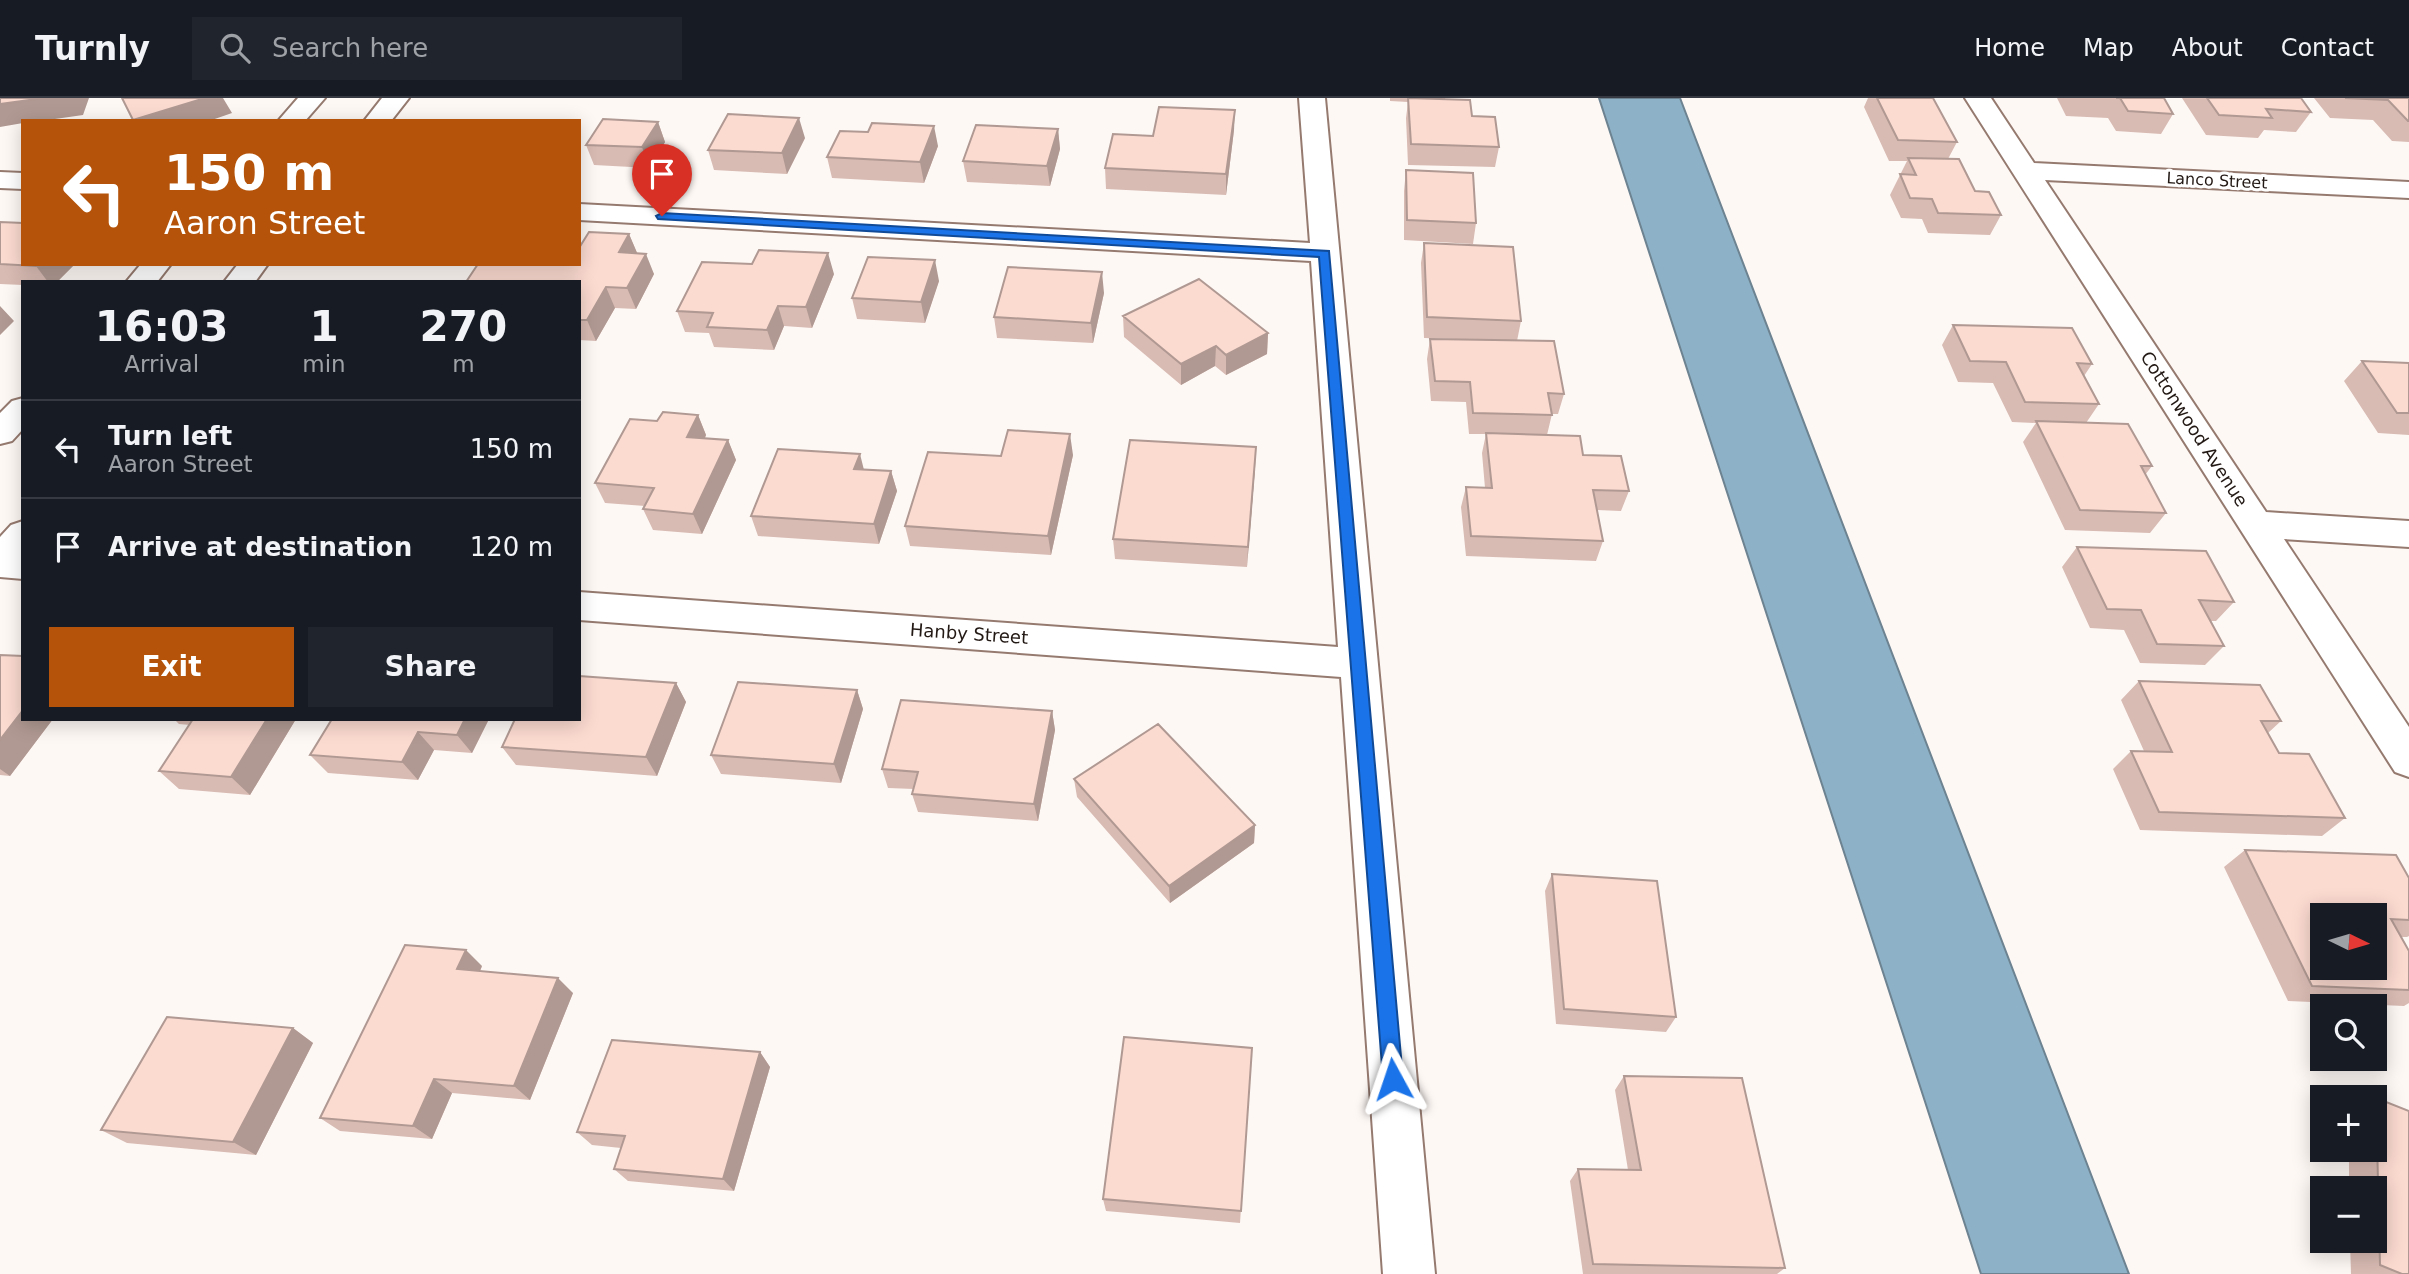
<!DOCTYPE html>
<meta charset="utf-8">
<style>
:root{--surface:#171b24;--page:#20242c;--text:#f1f3f6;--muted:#9ea1a6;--line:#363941;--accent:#b45309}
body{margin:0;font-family:"DejaVu Sans",sans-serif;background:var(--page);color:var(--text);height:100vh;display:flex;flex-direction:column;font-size:26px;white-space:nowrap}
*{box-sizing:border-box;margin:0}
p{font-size:23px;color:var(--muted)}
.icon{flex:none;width:38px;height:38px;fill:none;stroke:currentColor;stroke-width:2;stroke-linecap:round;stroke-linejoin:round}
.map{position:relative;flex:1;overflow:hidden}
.sheet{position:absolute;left:21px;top:182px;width:560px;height:441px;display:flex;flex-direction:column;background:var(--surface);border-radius:0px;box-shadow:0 4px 18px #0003}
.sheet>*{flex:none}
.top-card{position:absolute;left:21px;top:21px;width:560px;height:147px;border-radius:0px;box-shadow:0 4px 18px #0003;background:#b45309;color:#fff;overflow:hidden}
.needle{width:46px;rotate:95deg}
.fabs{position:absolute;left:2310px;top:805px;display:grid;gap:14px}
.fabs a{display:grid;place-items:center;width:77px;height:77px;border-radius:0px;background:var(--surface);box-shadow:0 4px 18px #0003;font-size:35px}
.pin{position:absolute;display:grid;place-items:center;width:60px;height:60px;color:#fff;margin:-72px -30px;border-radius:50% 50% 50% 0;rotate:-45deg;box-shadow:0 0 7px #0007}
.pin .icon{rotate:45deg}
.me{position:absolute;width:77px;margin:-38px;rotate:355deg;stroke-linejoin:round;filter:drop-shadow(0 0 5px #0008)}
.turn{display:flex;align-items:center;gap:24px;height:147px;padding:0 28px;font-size:32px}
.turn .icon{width:91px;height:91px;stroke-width:2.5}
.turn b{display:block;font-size:49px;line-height:60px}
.eta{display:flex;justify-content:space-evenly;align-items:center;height:119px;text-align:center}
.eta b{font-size:42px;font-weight:700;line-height:49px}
.primary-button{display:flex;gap:14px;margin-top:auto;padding:14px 28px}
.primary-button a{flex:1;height:80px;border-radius:0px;background:var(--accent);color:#fff;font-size:28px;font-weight:700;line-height:80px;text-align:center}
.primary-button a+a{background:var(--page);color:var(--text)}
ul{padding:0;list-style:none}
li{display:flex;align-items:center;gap:21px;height:98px;padding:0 28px;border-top:2px solid var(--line)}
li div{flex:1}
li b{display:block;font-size:26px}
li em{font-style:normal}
header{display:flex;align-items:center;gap:42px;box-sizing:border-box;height:98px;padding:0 35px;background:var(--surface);border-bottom:2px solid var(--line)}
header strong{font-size:33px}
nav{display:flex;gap:38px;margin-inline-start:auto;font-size:24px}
.search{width:490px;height:63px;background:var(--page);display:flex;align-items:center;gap:18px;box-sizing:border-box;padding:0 24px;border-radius:0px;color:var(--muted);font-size:26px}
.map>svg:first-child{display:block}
.water{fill:#8db1c6;stroke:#6d8391;stroke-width:2}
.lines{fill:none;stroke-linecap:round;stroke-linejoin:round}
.minor-casing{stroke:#957a6f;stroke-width:4}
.tertiary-casing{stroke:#957a6f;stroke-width:4}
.minor{fill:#fff;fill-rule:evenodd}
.tertiary{fill:#fff;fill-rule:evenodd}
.wall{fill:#d8bbb3}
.shaded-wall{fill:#b09992}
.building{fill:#fbdad0;stroke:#b09992;stroke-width:2;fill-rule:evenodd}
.route{fill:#1a73e8;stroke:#114b97;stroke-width:2}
.labels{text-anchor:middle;stroke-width:6;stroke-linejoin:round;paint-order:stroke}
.far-street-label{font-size:16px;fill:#221814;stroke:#fff}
.street-label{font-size:18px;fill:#221814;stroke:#fff}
</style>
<header>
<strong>Turnly</strong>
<div class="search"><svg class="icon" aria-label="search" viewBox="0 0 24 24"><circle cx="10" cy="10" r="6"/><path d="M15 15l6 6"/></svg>Search here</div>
<nav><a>Home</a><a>Map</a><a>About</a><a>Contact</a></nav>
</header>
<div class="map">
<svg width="2409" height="1176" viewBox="0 0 2409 1176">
<rect width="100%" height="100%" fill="#fef8f5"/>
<path class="water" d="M1599 0H1680L2129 1176H1981Z"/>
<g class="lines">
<g class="minor-casing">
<path id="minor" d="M1299 0H1325L1435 1176H1383L1341 579 579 522V494L1338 549 1311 163 579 122V106L1310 145Z
M1965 0H1991L2034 65 2409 84V100L2045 82 2266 414 2409 423V449L2284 441 2409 629V679L2395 674Z
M0 74 23 75V91L0 90Z
M0 453 23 455V481L0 479Z"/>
</g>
<g class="tertiary-casing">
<path id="tertiary" d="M298 0H325L305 23H278Z
M382 0H409L391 23H364Z
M141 166H171L157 184H126Z
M238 166H268L255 184H224Z
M23 300V331L12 343 0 346V315L12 303Z
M23 423C23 448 27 468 0 476V439L11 427Z"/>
</g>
<use href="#minor" class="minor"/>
<use href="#tertiary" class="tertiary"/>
</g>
<path class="wall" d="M1390 0H1445V1L1472 18 1499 49 1495 69 1408 67 1406 20 1408 4 1390 3Z
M1868 0H1933L1957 44 1948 61 1975 93 2001 117 1990 137 1928 135 1922 121 1901 120 1890 97 1907 63H1889L1864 9Z
M2057 0H2164L2173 16 2161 36 2116 33 2108 20 2066 18Z
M2182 0H2301L2311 14 2296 34 2264 32 2258 40 2206 37Z
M2314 0H2409V44L2392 43 2373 22 2330 20Z
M658 24 665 44 650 70 594 67 586 47Z
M1058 31 1060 51 1050 88 967 84 963 63Z
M1234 32 1226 97 1106 91 1105 70Z
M868 34 938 48 924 85 832 80 827 59Z
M805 40 787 76 714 72 708 52Z
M1406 72 1476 125 1473 146 1404 142V93Z
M0 124 23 166H75L57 184H23V187L0 186Z
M629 136 637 155 654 176 636 211 615 210 596 243 579 242V166Z
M1424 145 1521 223 1517 243 1564 296 1558 316H1552L1547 337 1583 357 1629 393 1621 413 1597 412 1603 443 1596 463 1466 458 1461 409 1466 389 1485 390 1482 355 1486 336H1469L1466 304 1431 303 1427 261 1430 241H1456L1424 240 1421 165Z
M834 176 812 230 784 228 774 252 714 249 709 235 685 234 677 213Z
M939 183 925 225 857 221 852 200Z
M1104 195 1093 245 997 240 994 219Z
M1123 218 1268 235 1267 256 1226 277 1215 268 1181 287 1124 239Z
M1953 227 2092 266 2084 278 2099 306 2086 325 2152 368 2145 377 2166 415 2150 435 2065 432 2023 344 2036 325 2012 324 1993 285 1958 284 1942 247Z
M2362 263 2409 265V337L2378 335 2344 283Z
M698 317 706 337 705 340 728 342 736 362 702 436 653 432 643 411 645 408 605 405 595 385 657 323Z
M1073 357 1051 457 910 448 905 428 1001 358Z
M1255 370 1247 469 1115 461 1113 441Z
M864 371 891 373 897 393 879 446 758 438 751 418Z
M2077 449 2234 504 2216 523H2210L2224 548 2205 567 2140 565 2124 532 2090 530 2062 469Z
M0 557 23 621H53L10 678 0 677Z
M2139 583 2281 623 2268 635 2279 655 2345 720 2322 738 2140 732 2113 671 2131 653H2144L2121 602Z
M676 585 686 604 657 678 516 667 502 649Z
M857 592 863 611 841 685 721 676 711 657Z
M1052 613 1055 632 1038 723 918 714 912 696 914 691 888 690 882 671Z
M174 621H296L250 697 179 691 159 673 190 627 179 626Z
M332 621H489L472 655 434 652 418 682 328 675 310 657Z
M1074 681 1255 727 1254 745 1170 805 1077 699Z
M2245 752 2409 780V838L2407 839H2401L2409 853V905L2404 908 2288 903 2224 769Z
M1552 776 1676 919 1666 934 1556 926 1545 793Z
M482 868 480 873 573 895 530 1002 452 995 432 1041 340 1033 320 1020Z
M293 930 313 945 256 1057 127 1045 101 1032Z
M1252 950 1240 1125 1106 1113 1103 1101Z
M760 954 770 969 734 1093 628 1083 614 1071 621 1050 592 1047 577 1034Z
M1624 978 1785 1170 1777 1176H1583L1570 1083 1578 1071 1628 1072 1615 992Z
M2375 1000H2376L2409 1176H2351L2350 1143H2375V1090H2349V1052H2375Z"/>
<path class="shaded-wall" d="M44 0H89L83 17 41 23H23V25L0 29V6Z
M205 0H223L232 15 209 23H134L133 22Z
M1235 12 1234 32 1226 97V76Z
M799 20 805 40 787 76 782 55Z
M658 24 665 44 650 70 642 49Z
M934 28 938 48 924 85 920 64Z
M1058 31 1060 51 1050 88 1047 68Z
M629 136 638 157 619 154Z
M828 155 834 176 812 230 806 209Z
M646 156 654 176 636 211 627 190Z
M935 162 939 183 925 225 921 204Z
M38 166H75L57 184H48L36 168Z
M1102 174 1104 195 1093 245 1091 225Z
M606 189 615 210 596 243 587 222Z
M0 208 14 223 0 237Z
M778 208 784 228 774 252 767 232Z
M1268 235 1267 256 1226 277V257Z
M1216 248 1215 268 1181 287V266Z
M698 317 706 337 696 359 687 339Z
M1070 336 1073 357 1051 457 1048 438Z
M728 342 736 362 702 436 693 416Z
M1256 349 1255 370 1247 469 1248 449Z
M860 356 865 376 854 371Z
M891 373 897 393 879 446 874 426Z
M676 585 686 604 657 678 646 659Z
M857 592 863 611 841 685 834 666Z
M23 612V621H53L10 678 0 671V642Z
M1052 613 1055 632 1038 723 1034 706Z
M267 621H296L250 697 231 679Z
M465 621H489L472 655 457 637Z
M418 634 434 652 418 682 402 664Z
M1255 727 1254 745 1170 805 1169 788Z
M466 852 482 868 474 887 457 871Z
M558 880 573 895 530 1002 514 988Z
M293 930 313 945 256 1057 233 1044Z
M760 954 770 969 734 1093 723 1081Z
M434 981 452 995 432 1041 413 1028Z"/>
<path class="building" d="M0 0H44L0 6Z
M122 0H205L133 22Z
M1408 0 1470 2 1472 18 1495 19 1499 49 1411 46Z
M1877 0H1933L1957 44 1898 42Z
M2116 0H2164L2173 16 2128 13 2120 0Z
M2207 0H2301L2311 14 2266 11 2272 20 2219 17Z
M2345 0H2409V23H2408L2388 2Z
M1159 9 1235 12 1226 76 1105 70 1113 36 1153 38Z
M728 16 799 20 782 55 708 52Z
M603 21 658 24 642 49 586 47Z
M872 25 934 28 920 64 827 59 840 33 868 34Z
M976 27 1058 31 1047 68 963 63Z
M1908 60 1959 61 1975 93 1989 94 2001 117 1938 115 1932 101 1910 100 1900 76 1916 77Z
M1406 72 1473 75 1476 125 1407 122Z
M0 124 23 125V166H38L36 168 0 166Z
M589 134 629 136 619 154 646 156 627 190 606 189 587 222H579V184H466L478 166H579V150Z
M1424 145 1513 149 1521 223 1427 219Z
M759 152 828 155 806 209 778 208 767 232 707 229 713 215 677 213 702 164 752 166Z
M868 159 935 162 921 204 852 200Z
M1008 169 1102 174 1091 225 994 219Z
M1199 181 1268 235 1226 257 1216 248 1181 266 1123 218Z
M1953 227 2072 230 2092 266 2077 265 2099 306 2025 304 2006 264 1970 263Z
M1430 241 1554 243 1564 296 1548 295 1552 317 1473 315 1470 284 1435 283Z
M2362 263 2409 265V315H2397Z
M663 314 698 317 687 339 728 342 693 416 643 411 654 390 595 385 630 321 657 323Z
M2036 323 2128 326 2152 368H2141L2166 415 2080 412Z
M1008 332 1070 336 1048 438 905 428 928 354 1001 358Z
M1486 335 1580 338 1583 357 1621 358 1629 393 1593 392 1603 443 1471 438 1466 389 1492 390Z
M1130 342 1256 349 1248 449 1113 441Z
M778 351 860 356 854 371 891 373 874 426 751 418Z
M2077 449 2206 453 2234 504 2199 502 2224 548 2157 546 2141 512 2107 511Z
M0 557 23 558V612L0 642Z
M579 578 676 585 646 659 502 649 515 621H579Z
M2139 583 2260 587 2281 623H2261L2279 655 2309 656 2345 720 2159 714 2131 653 2172 654Z
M738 584 857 592 834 666 711 657Z
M901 602 1052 613 1034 706 912 696 918 674 882 671Z
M193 621H267L231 679 159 673Z
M332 621H465L457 637 418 634 402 664 310 657Z
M1158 626 1255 727 1169 788 1074 681Z
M2245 752 2396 757 2409 780V822L2391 821 2409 853V892L2312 888ZM2322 817H2375V870H2322Z
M1552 776 1657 783 1676 919 1564 911Z
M405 847 466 852 457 871 558 880 514 988 434 981 413 1028 320 1020Z
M167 919 293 930 233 1044 101 1032Z
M1124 939 1252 950 1241 1113 1103 1101Z
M612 942 760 954 723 1081 614 1071 625 1038 577 1034Z
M1624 978 1742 980 1785 1170 1593 1166 1578 1071 1641 1072Z
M2376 1000 2409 1013V1176H2402L2380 1167Z"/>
<path class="route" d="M662 115 1329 153 1403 981 1400 988 1393 991 1386 988 1383 981 1319 159 658 121 656 118Z"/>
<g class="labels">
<g class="far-street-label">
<text transform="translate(2217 82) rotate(3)" y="6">Lanco Street</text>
</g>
<g class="street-label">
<text transform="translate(2194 331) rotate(57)" y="6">Cottonwood Avenue</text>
<text transform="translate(969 536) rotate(4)" y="6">Hanby Street</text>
</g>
</g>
</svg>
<div class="fabs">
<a><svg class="needle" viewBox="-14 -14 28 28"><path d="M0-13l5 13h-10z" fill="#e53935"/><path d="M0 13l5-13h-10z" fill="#9ea1a6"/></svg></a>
<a><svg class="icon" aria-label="search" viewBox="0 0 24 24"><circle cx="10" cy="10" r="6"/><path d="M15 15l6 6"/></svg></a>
<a>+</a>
<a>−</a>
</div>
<div class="pin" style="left:662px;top:118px;background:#d93025"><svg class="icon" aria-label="arrive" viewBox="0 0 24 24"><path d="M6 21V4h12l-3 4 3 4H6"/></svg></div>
<svg class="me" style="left:1393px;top:981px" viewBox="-20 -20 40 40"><path d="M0-17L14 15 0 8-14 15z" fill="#1a73e8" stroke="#fff" stroke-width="4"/></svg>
<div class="top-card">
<div class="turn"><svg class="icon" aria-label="left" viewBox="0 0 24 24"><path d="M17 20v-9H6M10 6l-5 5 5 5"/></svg><div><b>150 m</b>Aaron Street</div></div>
</div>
<section class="sheet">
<div class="eta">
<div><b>16:03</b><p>Arrival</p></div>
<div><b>1</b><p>min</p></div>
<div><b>270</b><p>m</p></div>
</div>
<ul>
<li><svg class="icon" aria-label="left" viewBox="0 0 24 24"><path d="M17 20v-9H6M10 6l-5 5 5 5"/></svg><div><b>Turn left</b><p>Aaron Street</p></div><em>150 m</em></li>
<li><svg class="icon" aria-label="arrive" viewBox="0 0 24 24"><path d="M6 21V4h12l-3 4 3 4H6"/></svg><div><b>Arrive at destination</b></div><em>120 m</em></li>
</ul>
<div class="primary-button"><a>Exit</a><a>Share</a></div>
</section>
</div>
